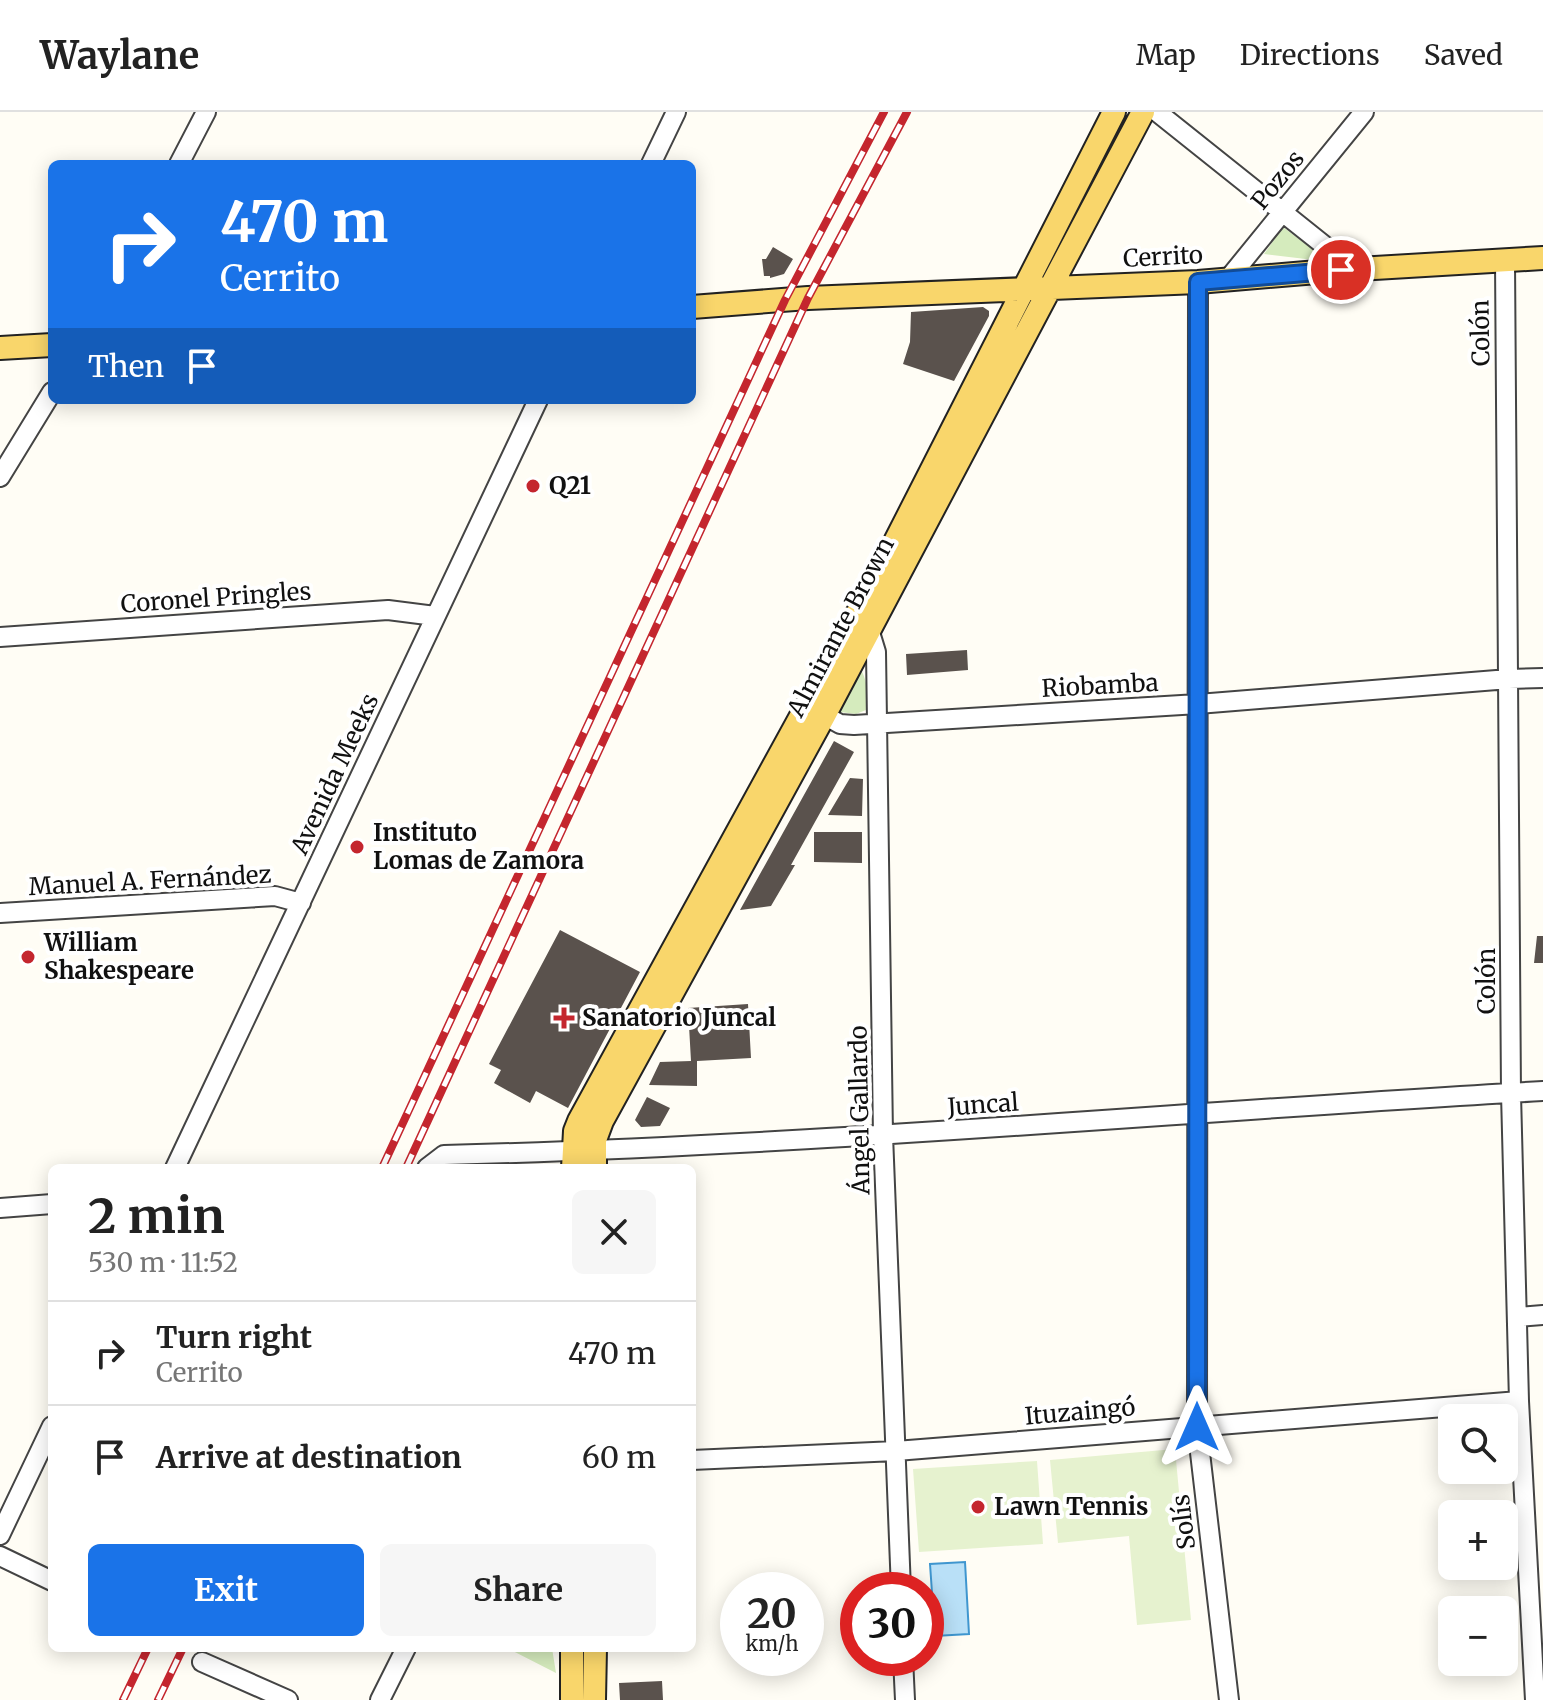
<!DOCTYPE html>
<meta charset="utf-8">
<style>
:root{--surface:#fff;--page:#f6f6f6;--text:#222;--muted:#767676;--line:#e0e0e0;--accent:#1a73e8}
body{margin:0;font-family:Merriweather,serif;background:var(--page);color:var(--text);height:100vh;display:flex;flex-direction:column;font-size:30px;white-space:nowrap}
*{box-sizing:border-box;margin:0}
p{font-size:26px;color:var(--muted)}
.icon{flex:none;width:44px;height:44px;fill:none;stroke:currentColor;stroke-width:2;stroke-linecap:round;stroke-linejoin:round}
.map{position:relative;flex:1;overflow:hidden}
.sheet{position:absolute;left:48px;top:1052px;width:648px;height:488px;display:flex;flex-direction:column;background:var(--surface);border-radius:12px;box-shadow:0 4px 20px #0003}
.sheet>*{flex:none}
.banner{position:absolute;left:48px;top:48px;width:648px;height:244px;border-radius:12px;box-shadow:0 4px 20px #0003;background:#1a73e8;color:#fff;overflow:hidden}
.fabs{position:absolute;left:1438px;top:1292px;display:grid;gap:16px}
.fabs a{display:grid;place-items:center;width:80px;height:80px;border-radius:12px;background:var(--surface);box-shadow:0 4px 20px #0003;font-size:40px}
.speed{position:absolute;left:720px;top:1460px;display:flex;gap:16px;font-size:40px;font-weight:700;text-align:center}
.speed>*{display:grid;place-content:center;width:104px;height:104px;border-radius:50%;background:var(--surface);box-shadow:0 4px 20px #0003;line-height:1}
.speed small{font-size:20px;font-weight:400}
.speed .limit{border:12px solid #d22;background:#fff;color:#111}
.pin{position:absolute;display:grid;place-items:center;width:68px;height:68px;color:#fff;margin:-34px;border:4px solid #fff;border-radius:50%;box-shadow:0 2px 8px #0007}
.me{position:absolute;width:88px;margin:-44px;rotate:0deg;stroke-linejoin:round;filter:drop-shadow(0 0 6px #0008)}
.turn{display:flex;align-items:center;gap:28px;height:168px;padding:0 40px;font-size:36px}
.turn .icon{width:104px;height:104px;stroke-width:2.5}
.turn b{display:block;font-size:56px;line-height:68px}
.then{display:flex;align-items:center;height:76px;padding:0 40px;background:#0003;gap:16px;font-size:30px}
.round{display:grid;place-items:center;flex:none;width:84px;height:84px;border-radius:12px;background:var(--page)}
.head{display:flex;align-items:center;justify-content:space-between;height:136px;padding:0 40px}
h1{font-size:48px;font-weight:700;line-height:60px}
.action{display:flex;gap:16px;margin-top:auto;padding:16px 40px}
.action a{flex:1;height:92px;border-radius:12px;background:var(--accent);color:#fff;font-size:32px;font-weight:700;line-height:92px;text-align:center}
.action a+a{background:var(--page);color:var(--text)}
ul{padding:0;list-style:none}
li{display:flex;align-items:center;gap:24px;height:104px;padding:0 40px;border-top:2px solid var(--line)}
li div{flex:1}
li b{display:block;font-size:30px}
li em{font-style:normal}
header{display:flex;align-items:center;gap:48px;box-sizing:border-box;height:112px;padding:0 40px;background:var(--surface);border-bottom:2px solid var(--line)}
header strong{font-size:38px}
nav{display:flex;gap:44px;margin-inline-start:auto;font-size:28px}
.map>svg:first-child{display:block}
.green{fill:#d5ebbd}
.pitch{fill:#e6f2cf}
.water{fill:#b9e0f7;stroke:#3f96cf;stroke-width:2}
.building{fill:#5a524d}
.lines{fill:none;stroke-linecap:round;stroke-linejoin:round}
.minor-casing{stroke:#444;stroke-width:22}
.major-casing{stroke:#222;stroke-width:26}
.minor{stroke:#fff;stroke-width:18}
.major{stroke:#f9d66b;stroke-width:22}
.rail-casing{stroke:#c4262e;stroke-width:8}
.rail{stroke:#fff;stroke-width:5;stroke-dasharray:15;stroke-linecap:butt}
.route-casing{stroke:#114b97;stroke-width:20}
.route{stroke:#1a73e8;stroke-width:14}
.poi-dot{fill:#c4262e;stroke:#fff;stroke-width:3}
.labels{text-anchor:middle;stroke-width:8;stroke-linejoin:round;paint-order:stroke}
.street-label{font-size:24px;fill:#111;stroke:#fff}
.poi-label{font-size:24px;font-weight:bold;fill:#111;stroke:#fff;text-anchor:start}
</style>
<header>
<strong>Waylane</strong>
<nav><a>Map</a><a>Directions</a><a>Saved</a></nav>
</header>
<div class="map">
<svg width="1543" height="1588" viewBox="0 0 1543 1588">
<rect width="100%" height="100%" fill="#fffdf5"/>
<path class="green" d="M1283 115 1316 140 1314 148 1264 142Z
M861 558C867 568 870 587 866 598L856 602 840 600Z
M507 1536H552L556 1561Z"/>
<path class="pitch" d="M1175 1337 1191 1508 1137 1513 1129 1424 1058 1431 1050 1348Z
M1037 1349 1043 1432 919 1440 913 1357Z"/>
<path class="water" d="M965 1450 969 1522 935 1524 930 1452Z"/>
<path class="building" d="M773 135 793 147 784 162 770 166V164H764L762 147H766Z
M983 195 989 199V204L954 269 903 252 910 230 911 200Z
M967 538 968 558 907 563 906 542Z
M834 629 854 640 791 753H795L771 794 740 798Z
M850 666 863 667 862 704 828 703Z
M814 720H862V751L814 750Z
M560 818 640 860 568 996 536 979 530 991 494 971 501 958 489 952Z
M1537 824H1543V851H1534Z
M748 892 751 946 697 949V974L649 973 660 950 691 949 688 896Z
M647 985 670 996 660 1014 641 1015 635 1008Z
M662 1569 663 1588H620L619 1571Z"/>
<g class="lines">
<g class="minor-casing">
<path id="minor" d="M1157 0 1325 134 1341 158
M179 52 206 0
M651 52 676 0
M1505 149 1511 982 1519 1289 1535 1588
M1229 166 1364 0
M1198 170 1197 1315 1229 1588
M0 365 52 280
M869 517 876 540 883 1023 901 1478
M0 525 388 498 435 504
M815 598 840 612 854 613 1198 592 1509 567 1543 566
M0 801 275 784 301 791
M175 1056 538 288
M427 1056 444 1043C811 1034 1177 1000 1543 979
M0 1096 52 1092
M1517 1205 1543 1203
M692 1348 896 1339 1519 1289
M0 1423 52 1314
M0 1444 52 1469
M903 1546 905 1588
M202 1550 288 1588
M380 1588 406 1536"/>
</g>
<g class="major-casing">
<path id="major" d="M692 195 808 186 1198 170 1341 158 1543 146
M0 236 52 233
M573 1056 575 1019 579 1009 874 471 1114 0
M595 1056V1028L602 1009 824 604 1143 0
M572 1588V1536
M594 1588 595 1536"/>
</g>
<use href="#minor" class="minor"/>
<use href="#major" class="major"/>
<g class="rail-casing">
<path id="rail" d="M382 1056 785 188 884 0
M406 1056 808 186 907 0
M123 1588 148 1536
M158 1588 183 1536"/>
</g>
<use href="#rail" class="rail"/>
</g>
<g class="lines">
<g class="route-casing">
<path id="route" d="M1197 1315 1198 170 1341 158"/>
</g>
<use href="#route" class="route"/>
</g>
<g class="poi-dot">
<circle cx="533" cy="374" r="8"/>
<circle cx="357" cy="735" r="8"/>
<circle cx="28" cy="845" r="8"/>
<path d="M560 894h8v8h8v8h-8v8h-8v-8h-8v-8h8z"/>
<circle cx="978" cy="1395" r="8"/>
</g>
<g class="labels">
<g class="street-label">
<text transform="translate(1278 68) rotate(-51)" y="8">Pozos</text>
<text transform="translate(1163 145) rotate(-3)" y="8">Cerrito</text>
<text transform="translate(1481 221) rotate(-91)" y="8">Colón</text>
<text transform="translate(216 486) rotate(-4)" y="8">Coronel Pringles</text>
<text transform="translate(841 515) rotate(-62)" y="8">Almirante Brown</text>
<text transform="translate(1100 574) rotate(-3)" y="8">Riobamba</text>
<text transform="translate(335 662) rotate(-65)" y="8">Avenida Meeks</text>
<text transform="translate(150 769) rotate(-3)" y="8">Manuel A. Fernández</text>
<text transform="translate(1487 869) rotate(-90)" y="8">Colón</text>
<text transform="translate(983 993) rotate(-4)" y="8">Juncal</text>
<text transform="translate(860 998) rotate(-91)" y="8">Ángel Gallardo</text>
<text transform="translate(1080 1300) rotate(-5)" y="8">Ituzaingó</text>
<text transform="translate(1184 1410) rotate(-97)" y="8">Solís</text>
</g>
<g class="poi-label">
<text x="549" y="382">Q21</text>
<text x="373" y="729">Instituto<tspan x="373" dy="28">Lomas de Zamora</tspan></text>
<text x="44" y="839">William<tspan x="44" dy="28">Shakespeare</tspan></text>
<text x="582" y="914">Sanatorio Juncal</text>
<text x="994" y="1403">Lawn Tennis</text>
</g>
</g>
</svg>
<div class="fabs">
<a><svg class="icon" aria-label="search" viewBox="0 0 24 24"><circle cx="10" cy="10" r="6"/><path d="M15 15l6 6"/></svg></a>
<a>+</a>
<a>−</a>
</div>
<div class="speed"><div>20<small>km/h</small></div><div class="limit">30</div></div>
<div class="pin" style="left:1341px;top:158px;background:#d93025"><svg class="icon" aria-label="arrive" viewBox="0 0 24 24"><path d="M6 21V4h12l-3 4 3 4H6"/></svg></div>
<svg class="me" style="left:1197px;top:1315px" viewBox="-20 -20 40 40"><path d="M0-17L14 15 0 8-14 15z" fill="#1a73e8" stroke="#fff" stroke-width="4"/></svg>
<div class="banner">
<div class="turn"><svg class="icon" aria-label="right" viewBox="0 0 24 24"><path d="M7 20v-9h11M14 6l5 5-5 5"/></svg><div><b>470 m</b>Cerrito</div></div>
<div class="then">Then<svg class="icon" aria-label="arrive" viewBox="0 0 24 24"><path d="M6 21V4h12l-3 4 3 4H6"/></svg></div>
</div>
<section class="sheet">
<div class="head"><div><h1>2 min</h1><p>530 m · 11:52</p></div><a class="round"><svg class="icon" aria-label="close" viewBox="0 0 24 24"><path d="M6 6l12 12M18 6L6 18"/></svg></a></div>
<ul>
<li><svg class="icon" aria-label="right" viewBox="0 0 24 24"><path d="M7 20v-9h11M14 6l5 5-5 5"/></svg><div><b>Turn right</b><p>Cerrito</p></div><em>470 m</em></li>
<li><svg class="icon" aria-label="arrive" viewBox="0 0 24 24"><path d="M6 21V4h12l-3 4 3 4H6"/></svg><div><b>Arrive at destination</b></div><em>60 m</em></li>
</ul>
<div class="action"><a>Exit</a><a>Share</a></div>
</section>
</div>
